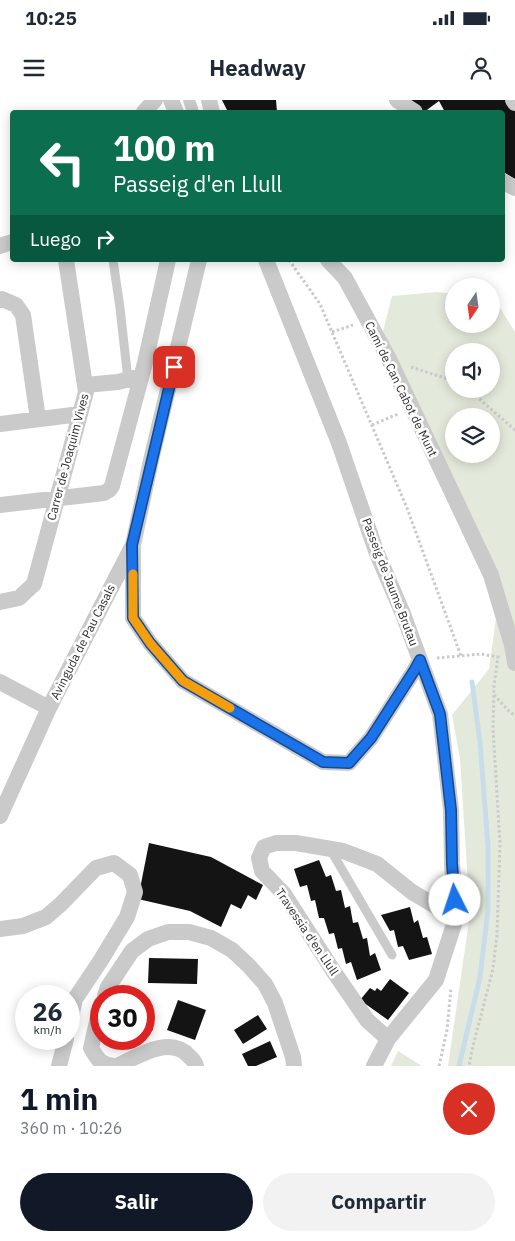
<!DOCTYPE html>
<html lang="es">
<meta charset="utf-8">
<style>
:root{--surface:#fff;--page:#f2f2f3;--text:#1f2937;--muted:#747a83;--accent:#111827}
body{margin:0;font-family:"IBM Plex Sans",sans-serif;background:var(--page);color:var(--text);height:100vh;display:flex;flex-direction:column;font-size:19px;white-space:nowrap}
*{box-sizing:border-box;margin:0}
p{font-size:16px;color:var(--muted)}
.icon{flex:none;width:28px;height:28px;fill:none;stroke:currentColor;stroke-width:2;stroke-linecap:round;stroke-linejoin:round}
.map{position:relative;height:966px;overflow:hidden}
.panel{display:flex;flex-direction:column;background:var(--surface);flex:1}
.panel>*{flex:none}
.banner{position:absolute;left:10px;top:10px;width:495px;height:152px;border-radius:5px;box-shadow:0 2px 12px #0003;background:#0b6e4f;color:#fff;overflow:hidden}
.needle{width:32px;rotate:193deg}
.tools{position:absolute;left:445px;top:178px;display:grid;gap:10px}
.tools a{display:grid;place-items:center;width:55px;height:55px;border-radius:50%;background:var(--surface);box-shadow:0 2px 12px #0003;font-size:25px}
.speed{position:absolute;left:15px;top:885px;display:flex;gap:10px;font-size:25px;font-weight:700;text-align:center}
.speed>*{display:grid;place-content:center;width:65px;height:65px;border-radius:50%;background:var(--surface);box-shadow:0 2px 12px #0003;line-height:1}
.speed small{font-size:12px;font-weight:400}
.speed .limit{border:8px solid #d22;background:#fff;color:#111}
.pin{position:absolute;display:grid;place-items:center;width:42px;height:42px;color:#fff;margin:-21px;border-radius:10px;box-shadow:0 2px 8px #0006}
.me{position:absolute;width:55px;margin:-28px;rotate:356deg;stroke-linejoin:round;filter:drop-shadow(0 0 4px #0008)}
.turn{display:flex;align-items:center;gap:18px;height:105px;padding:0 20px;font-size:22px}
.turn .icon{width:65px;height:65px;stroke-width:2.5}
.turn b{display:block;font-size:35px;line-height:42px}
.then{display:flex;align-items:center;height:48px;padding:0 20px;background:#0003;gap:10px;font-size:19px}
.round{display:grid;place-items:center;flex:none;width:52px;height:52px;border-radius:26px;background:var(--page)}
.summary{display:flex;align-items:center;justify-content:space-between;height:85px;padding:0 20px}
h1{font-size:30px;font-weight:800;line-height:38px;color:var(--accent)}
.action{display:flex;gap:10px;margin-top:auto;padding:10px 20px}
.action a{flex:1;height:58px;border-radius:30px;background:var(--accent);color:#fff;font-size:20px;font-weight:800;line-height:58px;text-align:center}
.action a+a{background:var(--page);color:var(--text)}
.status{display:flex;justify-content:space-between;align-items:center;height:35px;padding:0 25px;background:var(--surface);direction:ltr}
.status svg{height:14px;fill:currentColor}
header{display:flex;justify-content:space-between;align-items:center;height:65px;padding:0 20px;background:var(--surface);font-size:22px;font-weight:800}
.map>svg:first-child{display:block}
.green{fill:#e4eadb;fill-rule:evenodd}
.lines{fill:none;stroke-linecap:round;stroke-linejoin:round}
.stream{stroke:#c7deea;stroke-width:5}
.building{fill:#141414}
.path{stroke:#cacaca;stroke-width:3;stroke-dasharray:2.5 2.5;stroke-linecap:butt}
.service{stroke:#cacaca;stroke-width:9}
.pedestrian{stroke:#cacaca;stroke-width:12}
.minor{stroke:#cacaca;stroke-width:16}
.route-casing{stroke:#114b97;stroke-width:12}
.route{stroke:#1a73e8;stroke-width:9}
.slow{stroke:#f59e0b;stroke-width:9}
.labels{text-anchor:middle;stroke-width:5;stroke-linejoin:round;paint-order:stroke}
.street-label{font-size:12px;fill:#2d2d2d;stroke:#fff}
</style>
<div class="status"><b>10:25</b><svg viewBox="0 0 49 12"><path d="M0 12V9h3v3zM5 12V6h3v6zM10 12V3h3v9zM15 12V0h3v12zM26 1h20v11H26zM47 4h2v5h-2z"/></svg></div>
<header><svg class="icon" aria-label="menu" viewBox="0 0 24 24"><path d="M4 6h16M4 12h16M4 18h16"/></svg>Headway<svg class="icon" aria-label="person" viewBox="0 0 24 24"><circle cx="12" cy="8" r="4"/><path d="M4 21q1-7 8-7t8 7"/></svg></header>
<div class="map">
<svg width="515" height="966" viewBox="0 0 515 966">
<rect width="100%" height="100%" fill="#fff"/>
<path class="green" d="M437 192 454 194V224H491V198H494L515 232V966H448L470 814 460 659 452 615 489 569 496 518 491 468 383 231 392 196ZM454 251H491V289H454ZM454 316H491V354H454Z
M398 951 422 966H391Z"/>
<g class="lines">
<path class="stream" d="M459 966 480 877 488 810V746L480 642 472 582"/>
</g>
<path class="building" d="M222 0H276L277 12H228Z
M405 0H508L515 10V79L502 71V12H445L439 1 424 12H422Z
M149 743 211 757 263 785 256 800 248 795 241 809 231 804 221 827 190 811 138 799Z
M319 760 326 777 331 775 336 791 341 790 345 808 350 806 353 823 358 822 363 839 367 838 370 856 375 853 381 870 357 880 351 862 346 864 342 848 338 849 334 833 329 834 324 818H319L315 800 311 801 307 785 300 787 294 769Z
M410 807 414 823 418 820 423 838 427 837 432 854 409 860 403 846 398 847 394 830 390 831 381 815Z
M149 858 198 859 197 884 148 883Z
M390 879 409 893 388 920 360 900 370 888 375 891 377 888 381 891Z
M178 900 206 910 195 940 167 930Z
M146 903 153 930 144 933V904Z
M258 915 267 929 243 944 234 930Z
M270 941 277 957 256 966H248L242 954Z"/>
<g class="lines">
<path class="path" d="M289 160 320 204 407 408 461 556
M332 232 353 225
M411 267 454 281
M468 289 515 330
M372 325 398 314
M437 558 481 554 498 557 494 586 493 629 500 743 497 835 493 869 473 946 469 966
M494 595 509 611 515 616
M439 966 447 930 451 888"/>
<path class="service" d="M113 160 120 208 128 280
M330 749 392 855"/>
<path class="pedestrian" d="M189 0 193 12"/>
<path class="minor" d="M171 0 176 12
M209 0 212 12
M397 0 415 12
M513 0 515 3
M144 12 155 0
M502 81 515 88
M0 146 12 142
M266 160 339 343 376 451 403 514 440 614 451 710 452 764 456 818 436 880 388 939 374 966
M328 160 345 178 389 259 491 475 512 545 515 563
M0 200 2 199 16 205 23 215 38 319
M85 285 118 282 141 276
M0 324 80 314
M0 405 104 393 109 390 112 386 145 263 168 160
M133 449V518L150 543 183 581 323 662 349 663 371 638 414 571 420 560
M0 502 19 498 34 484 86 292 66 160
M0 582 49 608
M0 716 49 608 133 445 152 356 199 160
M0 829 23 826 46 817 61 804 96 768 114 763 130 775 135 792 127 817 101 860 75 899 69 926
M105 896 108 887 132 851 148 839 168 832H189L211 838 232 850 249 866 265 884 275 903 293 957 294 966
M101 904 91 948C98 960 100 964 114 966
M388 939 367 920 334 872 284 794 262 771 259 758 264 747 276 743H296L343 751 377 764 412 792 456 818
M59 966 66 939
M117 966C138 956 170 935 189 956 193 960 195 961 196 966"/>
</g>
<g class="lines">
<g class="route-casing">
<path id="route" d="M174 267 132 445 133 518 150 543 183 581 323 662 349 663 371 638 414 571 420 560 440 614 451 710 452 764 455 800"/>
</g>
<use href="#route" class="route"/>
<path class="slow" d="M133 474V518L150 543 183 581 230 608"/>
</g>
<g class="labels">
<g class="street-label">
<text transform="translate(401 289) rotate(64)" y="4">Camí de Can Cabot de Munt</text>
<text transform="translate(68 357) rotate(-75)" y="4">Carrer de Joaquim Vives</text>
<text transform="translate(390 482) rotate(69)" y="4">Passeig de Jaume Brutau</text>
<text transform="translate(83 542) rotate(-63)" y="4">Avinguda de Pau Casals</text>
<text transform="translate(307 832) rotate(56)" y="4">Travessia d'en Llull</text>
</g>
</g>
</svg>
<div class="tools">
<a><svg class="needle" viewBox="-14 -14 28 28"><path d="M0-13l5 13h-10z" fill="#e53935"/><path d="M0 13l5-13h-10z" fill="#747a83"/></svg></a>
<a><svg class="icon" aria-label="sound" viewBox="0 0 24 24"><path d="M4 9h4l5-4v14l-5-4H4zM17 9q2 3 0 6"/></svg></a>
<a><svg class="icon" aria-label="layers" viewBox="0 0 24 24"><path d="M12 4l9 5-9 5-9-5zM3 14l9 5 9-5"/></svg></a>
</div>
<div class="speed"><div>26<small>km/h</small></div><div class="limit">30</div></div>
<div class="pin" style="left:174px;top:267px;background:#d93025"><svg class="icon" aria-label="arrive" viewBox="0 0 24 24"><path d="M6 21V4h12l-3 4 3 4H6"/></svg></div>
<svg class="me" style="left:455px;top:800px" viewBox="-20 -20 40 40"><circle r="19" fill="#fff"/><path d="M0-13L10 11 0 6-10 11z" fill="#1a73e8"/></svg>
<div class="banner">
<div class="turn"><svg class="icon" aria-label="left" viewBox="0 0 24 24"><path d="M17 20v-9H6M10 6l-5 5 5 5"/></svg><div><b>100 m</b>Passeig d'en Llull</div></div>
<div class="then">Luego<svg class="icon" aria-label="right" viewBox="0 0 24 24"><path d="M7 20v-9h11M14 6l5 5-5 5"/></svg></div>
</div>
</div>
<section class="panel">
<div class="summary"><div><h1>1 min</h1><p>360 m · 10:26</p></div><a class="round" style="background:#d93025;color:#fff"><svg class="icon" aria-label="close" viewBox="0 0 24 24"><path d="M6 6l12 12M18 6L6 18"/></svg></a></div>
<div class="action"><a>Salir</a><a>Compartir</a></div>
</section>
